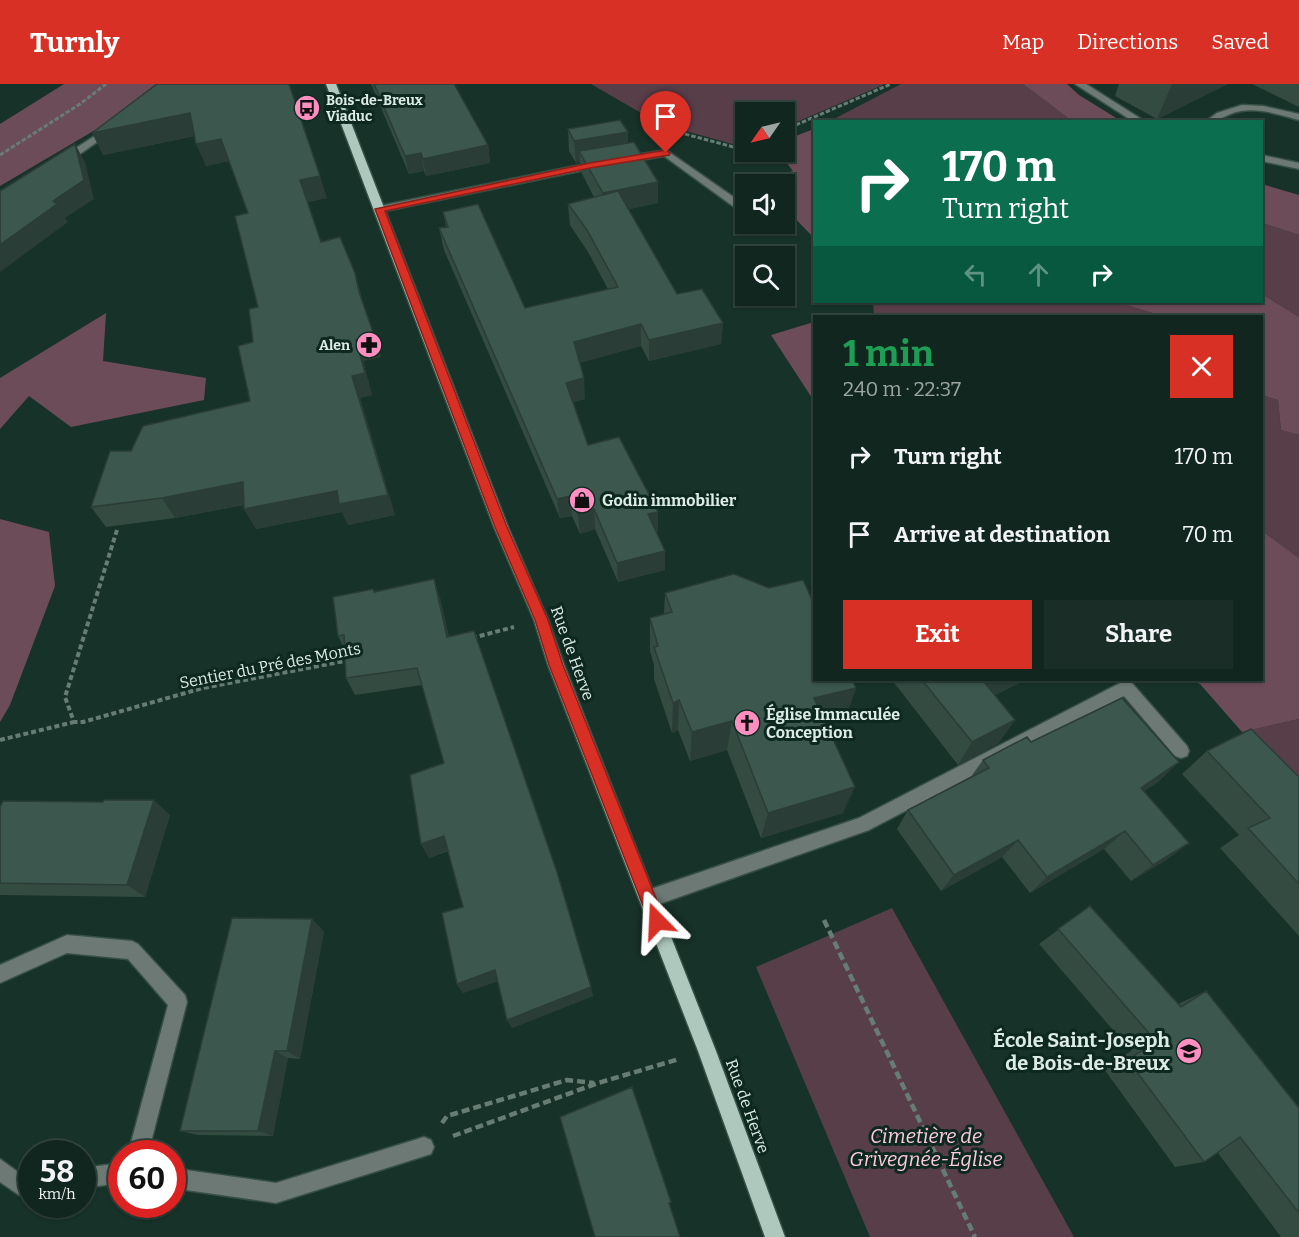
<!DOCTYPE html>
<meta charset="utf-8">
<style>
:root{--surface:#11261e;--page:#1a2e27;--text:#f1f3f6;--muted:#9ca5a4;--line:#30433c;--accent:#d93025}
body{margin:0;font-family:Bitter,serif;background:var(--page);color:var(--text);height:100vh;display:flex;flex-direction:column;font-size:22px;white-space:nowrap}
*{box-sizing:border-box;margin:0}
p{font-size:20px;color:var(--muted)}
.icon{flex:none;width:33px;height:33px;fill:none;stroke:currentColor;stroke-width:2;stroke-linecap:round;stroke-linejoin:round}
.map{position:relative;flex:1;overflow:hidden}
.panel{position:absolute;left:813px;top:231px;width:450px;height:366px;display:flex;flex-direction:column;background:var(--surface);border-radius:0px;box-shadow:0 2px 4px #0004,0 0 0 2px var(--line)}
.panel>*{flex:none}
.guide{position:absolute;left:813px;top:36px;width:450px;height:183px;border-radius:0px;box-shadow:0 2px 4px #0004,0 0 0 2px var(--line);background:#0b6e4f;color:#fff;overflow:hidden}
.needle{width:39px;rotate:236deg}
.buttons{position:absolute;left:735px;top:18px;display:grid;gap:12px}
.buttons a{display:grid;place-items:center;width:60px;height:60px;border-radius:0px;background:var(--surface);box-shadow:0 2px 4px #0004,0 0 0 2px var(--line);font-size:30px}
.speed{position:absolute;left:18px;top:1056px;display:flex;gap:12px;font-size:30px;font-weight:700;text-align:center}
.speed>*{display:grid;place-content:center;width:78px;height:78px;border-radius:50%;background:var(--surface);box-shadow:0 2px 4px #0004,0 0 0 2px var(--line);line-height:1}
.speed small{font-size:15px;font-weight:400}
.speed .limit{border:9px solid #d22;background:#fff;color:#111}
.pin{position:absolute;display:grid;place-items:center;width:51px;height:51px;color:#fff;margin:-62px -26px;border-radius:50% 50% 50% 0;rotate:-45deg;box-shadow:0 0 6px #0007}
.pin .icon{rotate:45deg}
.me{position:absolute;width:66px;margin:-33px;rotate:339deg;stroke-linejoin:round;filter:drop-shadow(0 0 4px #0008)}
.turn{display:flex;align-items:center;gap:21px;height:126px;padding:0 30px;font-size:27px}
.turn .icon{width:78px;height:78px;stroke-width:2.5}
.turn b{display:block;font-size:42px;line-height:51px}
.lanes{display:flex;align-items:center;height:57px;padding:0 30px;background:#0003;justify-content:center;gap:30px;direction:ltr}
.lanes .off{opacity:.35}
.round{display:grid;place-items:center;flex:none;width:63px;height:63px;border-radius:0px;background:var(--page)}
.head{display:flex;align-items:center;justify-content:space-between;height:102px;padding:0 30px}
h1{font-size:36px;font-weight:700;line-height:45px;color:#1e9e55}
.primary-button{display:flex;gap:12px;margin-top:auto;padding:12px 30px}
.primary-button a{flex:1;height:69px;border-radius:0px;background:var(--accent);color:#fff;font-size:24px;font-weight:700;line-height:69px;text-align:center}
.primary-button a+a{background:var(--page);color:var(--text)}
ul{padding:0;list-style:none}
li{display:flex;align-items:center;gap:18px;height:78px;padding:0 30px}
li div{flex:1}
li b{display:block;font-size:22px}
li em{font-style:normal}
header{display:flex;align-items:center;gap:36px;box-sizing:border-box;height:84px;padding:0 30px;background:var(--accent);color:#fff}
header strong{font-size:28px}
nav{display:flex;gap:33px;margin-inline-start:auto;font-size:21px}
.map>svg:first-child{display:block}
.green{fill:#583e49}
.forest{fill:#6d4c59}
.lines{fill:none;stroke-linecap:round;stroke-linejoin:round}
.minor-casing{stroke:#375046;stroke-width:3}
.major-casing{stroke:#375046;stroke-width:3}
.path-far2{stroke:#677d74;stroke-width:3;stroke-dasharray:4.5 2;stroke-linecap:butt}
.path-far1{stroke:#677d74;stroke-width:4;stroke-dasharray:5 3;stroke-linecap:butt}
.path{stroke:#677d74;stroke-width:4.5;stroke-dasharray:8 4;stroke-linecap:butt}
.minor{fill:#6d7974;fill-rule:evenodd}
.major{fill:#aec8bd;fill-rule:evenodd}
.wall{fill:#344b42}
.shaded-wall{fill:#2a3d36}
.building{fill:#3c574d;stroke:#2a3d36;stroke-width:1.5}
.route{fill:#d93025;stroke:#8d1f18;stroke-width:1.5}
.labels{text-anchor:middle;stroke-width:6;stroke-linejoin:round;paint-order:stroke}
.far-poi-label{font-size:14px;font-weight:bold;fill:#dcebe5;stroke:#0d281f;text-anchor:start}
.poi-label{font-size:16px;font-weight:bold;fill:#dcebe5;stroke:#0d281f;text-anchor:start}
.street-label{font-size:16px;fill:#dcebe5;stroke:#0d281f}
.near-poi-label{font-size:20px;font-weight:bold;fill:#dcebe5;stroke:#0d281f;text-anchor:end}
.near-park-label{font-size:20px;font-style:italic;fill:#fcc9dd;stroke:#0d281f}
</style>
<header>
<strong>Turnly</strong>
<nav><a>Map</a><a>Directions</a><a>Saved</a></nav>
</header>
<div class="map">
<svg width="1299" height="1153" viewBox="0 0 1299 1153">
<rect width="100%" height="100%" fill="#173228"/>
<path class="green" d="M591 0H885L785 43 784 28H746L745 59 740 62 660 40Z
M901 0H1023L1072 37H830Z
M1262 139 1299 151V233L1262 210Z
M873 218H1116L1163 232H874Z
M1262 311 1278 316 1281 346 1299 351V474L1262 447Z
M1299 635V711L1242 648Z
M892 824 1074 1153H870L756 883Z"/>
<path class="forest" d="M64 0H159L107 39 0 102V40Z
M1023 0H1067L1079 11 1121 37H1072Z
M814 45V154L785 124 784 100H761L758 97 793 87 778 68H784L785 56Z
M1262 100 1299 111V151L1262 139Z
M1262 210 1299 233V351L1281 346 1278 316 1262 311V232H1163L1116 218H1262Z
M106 229 103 277 206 294 204 316 71 343 29 312 0 345V294Z
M814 238V317L771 251Z
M0 435 49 448 55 502 10 621 0 638Z
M1262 447 1299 474V635L1242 648 1200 600 1191 596H1262Z"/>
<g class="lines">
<g class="minor-casing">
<path id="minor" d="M1075 0H1086L1146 38H1134Z
M1242 21 1263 22 1299 30V36C1280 31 1261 24 1241 27 1228 29 1219 38 1205 38L1217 29Z
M110 42 115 45 113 47 67 79H59V75Z
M666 66 745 121V125H737L664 72 624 79 619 76 624 73Z
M1262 71 1299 79V85L1262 77Z
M600 77 605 80 604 82 380 128 375 125 380 122Z
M1126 596 1131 598 1187 662 1189 667 1187 672 1181 674 1175 672 1124 612 869 746 648 824 642 821 639 815 642 809 648 806 859 734Z
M67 851 132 857 138 860 185 911 187 918 148 1070H128L168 921 128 875 67 869 0 899V881Z
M424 1053 431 1056 434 1063 431 1070 276 1119 172 1104V1084L276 1099Z
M0 1075 22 1091 32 1090V1110L19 1111 0 1098Z
M122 1079V1099L82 1104V1084Z"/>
</g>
<g class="major-casing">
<path id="major" d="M326 0H336L508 443 548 536 564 581 716 967 785 1153H765L698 967 548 581 534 536 494 443Z"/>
</g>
<path class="path-far2" d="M784 46 891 0
M685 50 741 65 746 63
M0 71 80 20 106 0"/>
<path class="path-far1" d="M117 446 65 613 74 638H83L203 604 350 576
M472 554 514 543
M0 656 74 638"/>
<path class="path" d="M824 836 975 1153
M442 1039 447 1032 567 996 594 999
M453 1052 598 999 679 975"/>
<use href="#minor" class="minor"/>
<use href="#major" class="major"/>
</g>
<path class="wall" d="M157 0 327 114 308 118 321 158 355 189 364 222 381 273 363 277 372 311 360 314 395 431 348 441 342 428 256 445 244 425V421L175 434 106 443 91 423 131 367 250 317 253 258 258 223 248 129 229 77 206 82 195 52 103 71Z
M371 0H454L488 61 490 79 426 92 424 87 409 90Z
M1119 0H1228L1157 35 1115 12Z
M1252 0H1299V23Z
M568 45 628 48V59L658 119 629 125 677 210 723 239 721 260 649 277 641 262 579 279 585 315 573 318 588 361 658 447 656 448 665 467V486L618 498 595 445 580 450 572 432 560 434 444 166 439 144 446 143 443 128 525 224 608 205 588 168 570 141 568 120 594 113 581 88 580 78 576 79 569 67Z
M375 508 440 514 449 553 593 912 512 944 507 936 498 897 463 909 457 900 463 823 448 767 429 774 421 760 444 679 422 601 355 611 346 594 345 566 338 552Z
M665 509 856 604 845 635 826 639 843 729 761 754 727 666 690 677 678 646 672 649 654 595V581L650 567V534L664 530Z
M892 596H1025L995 611 999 659 958 681Z
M1031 658 1179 678 1158 698 1144 707 1189 759 1166 776 1131 797 1104 765 1030 809 1002 773 941 807 897 745 908 726 970 694 983 676Z
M1207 667 1299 693V852L1220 764 1239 751 1182 690Z
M0 723 170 731 145 813 0 811Z
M1090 822 1178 920 1206 907 1299 1024V1153H1281L1218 1069 1204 1078 1175 1083 1104 985 1131 967 1039 860Z
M324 847 300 975 288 974 273 1052 198 1051 180 1047Z"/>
<path class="shaded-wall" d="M1172 0H1228L1157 35Z
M190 29 199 51 103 71 92 49Z
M628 48V70L579 67 580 78 576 79 574 57Z
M221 55 229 77 206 82 196 60Z
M75 60 85 78 94 115 65 134 68 138 0 188V161Z
M488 61 490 79 426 92 423 75Z
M421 69 424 87 409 90 405 72Z
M320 92 327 114 308 118 300 96Z
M658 98V119L604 131 603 109Z
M355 189 361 211 366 231 359 208Z
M723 239 721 260 649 277V256Z
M641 240V262L576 280 574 258Z
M374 251 381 273 363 277 372 311 360 314 395 431 348 441 342 428 256 445 244 425 352 292 356 256Z
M584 294 585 315 568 320 566 299Z
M243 398 254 419 175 434 162 414Z
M570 412 572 432 560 434 557 415Z
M594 425 595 445 580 450 578 430Z
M658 428V447L648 450V430Z
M665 467V486L618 498 617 479Z
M434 495 440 514 453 571 447 553Z
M993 596H1025L970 624 985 599Z
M856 604 845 635 805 644 814 614Z
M679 616 678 646 672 649 673 619Z
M1015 636 999 659 958 681 972 658Z
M732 637 727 666 690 677 692 648Z
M1179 678 1158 698 1121 723 1141 704Z
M855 703 843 729 761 754 768 729Z
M154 716 170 731 145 813 127 801Z
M1125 747 1104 765 1030 809 1047 793Z
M444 752 450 765 429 774 421 760Z
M1018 756 1002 773 941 807 954 791Z
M1189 759 1166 776 1131 797 1153 781Z
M312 835 324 847 300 975 287 967Z
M495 886 500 896 463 909 457 900Z
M591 903 593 912 512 944 507 936Z
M275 967 288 974 273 1052 258 1047Z"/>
<path class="building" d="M157 0H289L320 92 300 96 321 158 340 153 355 189 359 208 374 251 356 256 365 289 352 292 388 411 339 420 337 407 244 425 243 398 162 414 91 423 110 367H131L143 342 250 317 238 262 253 258 249 225 258 223 235 132 248 129 221 55 196 60 190 29 92 49Z
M374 0H454L488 61 423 75 421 69 405 72Z
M620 36 628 48 574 57 568 45Z
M634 58 658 98 603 109 579 67Z
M75 60 84 96 53 117 57 120 0 161V107Z
M618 107 677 210 702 205 723 239 649 256 641 240 574 258 584 294 566 299 588 361 619 353 658 428 648 430 665 467 617 479 594 425 578 430 570 412 557 415 439 144 448 143 443 128 478 120 525 224 618 203 587 146 568 120Z
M734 490 769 504 803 496 814 520V596H852L856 604 814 614 855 703 768 729 732 637 692 648 679 616 673 619 654 563 658 562 650 534 672 528 665 509Z
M434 495 447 553 474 547 557 788 591 903 507 936 495 886 457 900 442 829 463 823 444 752 421 760 410 691 444 679 417 584 346 594 344 551 338 552 333 513 373 505 374 508Z
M922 596H993L985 599 1015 636 972 658Z
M1122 614 1179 678 1141 704 1189 759 1153 781 1125 747 1047 793 1018 756 954 791 908 726 989 684 983 676 1027 653 1031 658Z
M1251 645 1299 693V800L1248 744 1270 734 1207 667Z
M104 716H154L127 801 0 799V723L3 717 103 718Z
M1090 822 1181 923 1206 907 1299 1024V1129L1240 1053 1204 1078 1128 976 1156 957 1058 845Z
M232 834 312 835 287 967H275L258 1047H180Z
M632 1003 671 1118 669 1119 680 1153H595L560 1033Z"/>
<path class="route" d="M666 66 670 69 669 71 590 84 385 127 507 443 548 536 563 581 665 837 662 842 657 845 651 842 649 837 549 581 535 536 495 443 375 125 590 79Z"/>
<defs>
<g id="bus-disc" transform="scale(1.35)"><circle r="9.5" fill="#fd8ec0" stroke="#0d281f"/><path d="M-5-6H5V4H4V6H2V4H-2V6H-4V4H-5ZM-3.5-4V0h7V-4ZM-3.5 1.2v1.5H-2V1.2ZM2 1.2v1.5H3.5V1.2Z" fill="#111"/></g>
<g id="pharmacy-disc" transform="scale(1.35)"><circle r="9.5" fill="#fd8ec0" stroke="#0d281f"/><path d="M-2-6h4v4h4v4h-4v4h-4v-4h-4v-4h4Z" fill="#111"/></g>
<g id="shop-disc" transform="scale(1.35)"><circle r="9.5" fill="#fd8ec0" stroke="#0d281f"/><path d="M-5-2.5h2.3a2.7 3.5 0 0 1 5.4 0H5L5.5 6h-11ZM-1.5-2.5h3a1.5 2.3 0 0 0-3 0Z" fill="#111"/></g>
<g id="church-disc" transform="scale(1.35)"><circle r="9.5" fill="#fd8ec0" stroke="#0d281f"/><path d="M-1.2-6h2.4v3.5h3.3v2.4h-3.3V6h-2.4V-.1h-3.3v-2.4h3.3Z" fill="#111"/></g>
<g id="school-disc" transform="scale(1.35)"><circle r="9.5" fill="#fd8ec0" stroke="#0d281f"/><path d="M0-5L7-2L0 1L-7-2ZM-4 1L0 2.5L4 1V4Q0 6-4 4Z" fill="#111"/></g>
</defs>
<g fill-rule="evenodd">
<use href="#bus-disc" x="307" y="24"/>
<use href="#pharmacy-disc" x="369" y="261"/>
<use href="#shop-disc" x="582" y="416"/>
<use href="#church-disc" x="747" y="639"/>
<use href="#school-disc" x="1189" y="967"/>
</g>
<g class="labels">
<g class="far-poi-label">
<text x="326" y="21">Bois-de-Breux<tspan x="326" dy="16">Viaduc</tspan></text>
<text x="350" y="266" text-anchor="end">Alen</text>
</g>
<g class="poi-label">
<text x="602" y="422">Godin immobilier</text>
<text x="766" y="636">Église Immaculée<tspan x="766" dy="18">Conception</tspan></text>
</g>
<g class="street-label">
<text transform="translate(573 569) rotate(70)" y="6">Rue de Herve</text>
<text transform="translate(270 581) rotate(-11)" y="6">Sentier du Pré des Monts</text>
<text transform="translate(748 1022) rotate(70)" y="6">Rue de Herve</text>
</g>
<g class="near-poi-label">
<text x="1170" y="963">École Saint-Joseph<tspan x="1170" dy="23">de Bois-de-Breux</tspan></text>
</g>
<g class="near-park-label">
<text x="926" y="1059">Cimetière de<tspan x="926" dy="23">Grivegnée-Église</tspan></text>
</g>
</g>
</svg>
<div class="buttons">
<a><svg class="needle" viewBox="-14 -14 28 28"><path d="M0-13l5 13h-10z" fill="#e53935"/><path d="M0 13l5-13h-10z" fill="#9ca5a4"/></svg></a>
<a><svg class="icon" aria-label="sound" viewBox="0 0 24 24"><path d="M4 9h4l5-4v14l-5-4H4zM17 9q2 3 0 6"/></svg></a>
<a><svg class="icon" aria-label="search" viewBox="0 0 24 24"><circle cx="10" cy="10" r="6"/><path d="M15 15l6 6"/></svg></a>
</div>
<div class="speed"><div>58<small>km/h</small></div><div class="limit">60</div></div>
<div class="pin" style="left:666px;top:69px;background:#d93025"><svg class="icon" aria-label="arrive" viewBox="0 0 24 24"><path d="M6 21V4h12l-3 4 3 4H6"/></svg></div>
<svg class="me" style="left:657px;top:837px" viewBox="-20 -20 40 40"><path d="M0-17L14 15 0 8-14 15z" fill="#d93025" stroke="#fff" stroke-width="4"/></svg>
<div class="guide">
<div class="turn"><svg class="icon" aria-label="right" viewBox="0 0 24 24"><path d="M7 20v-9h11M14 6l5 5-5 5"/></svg><div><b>170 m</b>Turn right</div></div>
<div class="lanes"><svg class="icon off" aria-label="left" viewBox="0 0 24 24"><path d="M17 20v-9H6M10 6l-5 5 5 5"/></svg><svg class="icon off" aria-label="ahead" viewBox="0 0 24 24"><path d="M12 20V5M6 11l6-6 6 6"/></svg><svg class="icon" aria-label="right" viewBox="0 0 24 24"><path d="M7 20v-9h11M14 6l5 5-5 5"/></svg></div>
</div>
<section class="panel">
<div class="head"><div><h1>1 min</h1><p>240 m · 22:37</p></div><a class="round" style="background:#d93025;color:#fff"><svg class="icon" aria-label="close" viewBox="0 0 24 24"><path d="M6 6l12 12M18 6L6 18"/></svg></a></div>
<ul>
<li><svg class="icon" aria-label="right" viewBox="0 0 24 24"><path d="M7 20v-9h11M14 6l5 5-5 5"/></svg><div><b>Turn right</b></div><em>170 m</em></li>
<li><svg class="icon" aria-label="arrive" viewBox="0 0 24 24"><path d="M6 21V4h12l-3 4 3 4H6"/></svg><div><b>Arrive at destination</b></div><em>70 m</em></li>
</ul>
<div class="primary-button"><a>Exit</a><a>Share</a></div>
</section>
</div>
